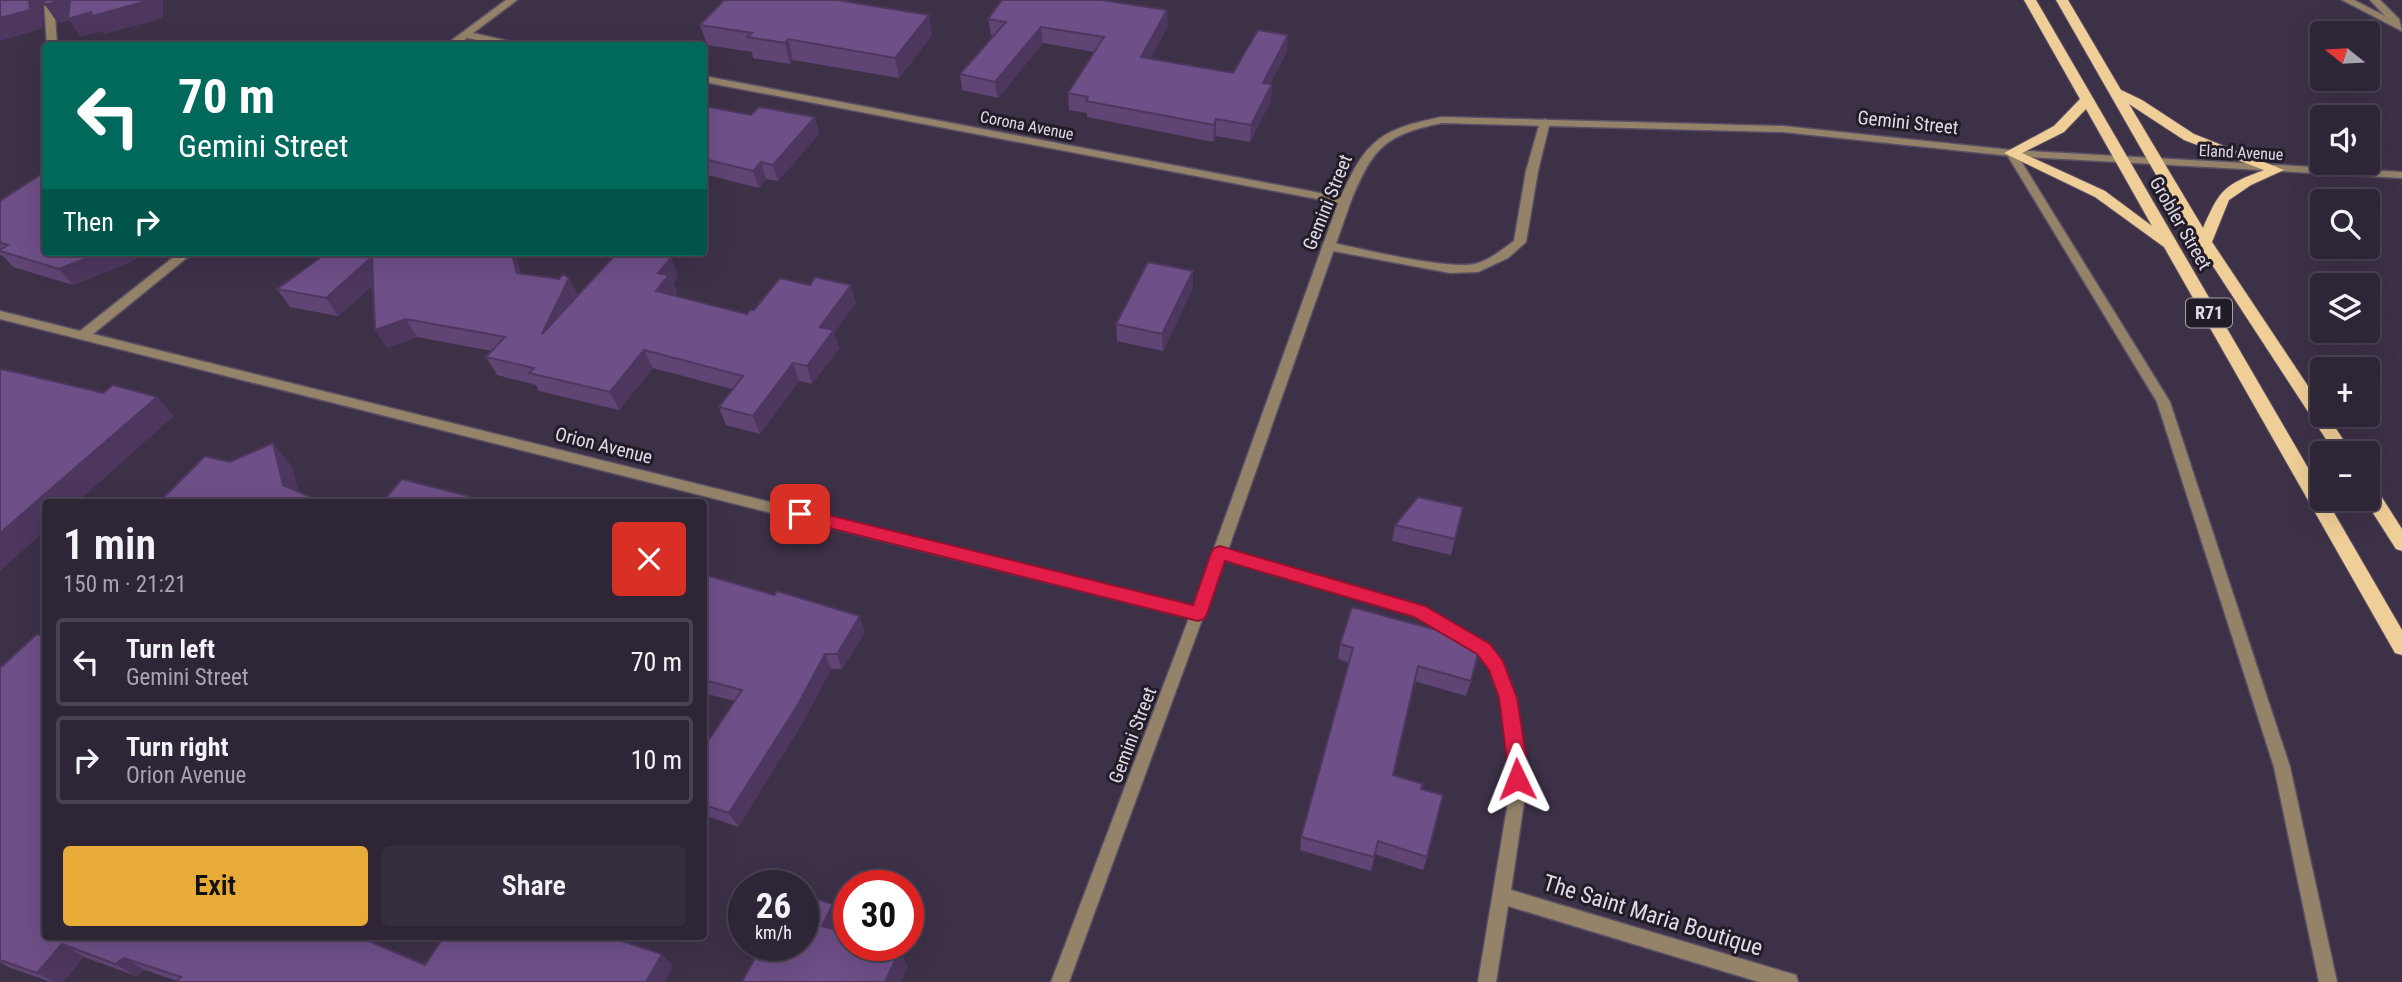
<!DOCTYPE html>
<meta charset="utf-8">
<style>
:root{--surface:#2e2536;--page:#362d3e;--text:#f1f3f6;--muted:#a7a5ad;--line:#494251;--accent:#e8ab37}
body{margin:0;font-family:"Roboto Condensed",sans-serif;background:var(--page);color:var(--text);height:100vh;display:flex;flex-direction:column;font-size:26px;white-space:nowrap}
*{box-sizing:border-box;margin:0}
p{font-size:23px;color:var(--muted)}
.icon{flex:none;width:38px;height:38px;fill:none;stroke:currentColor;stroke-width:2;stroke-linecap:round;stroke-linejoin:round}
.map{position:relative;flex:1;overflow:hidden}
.side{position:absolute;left:42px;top:499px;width:665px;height:441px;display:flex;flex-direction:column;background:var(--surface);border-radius:7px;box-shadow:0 7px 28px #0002,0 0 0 2px var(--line)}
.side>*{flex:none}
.guide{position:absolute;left:42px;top:42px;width:665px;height:214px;border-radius:7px;box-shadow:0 7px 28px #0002,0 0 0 2px var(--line);background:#00695c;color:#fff;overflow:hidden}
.needle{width:46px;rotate:288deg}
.buttons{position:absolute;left:2310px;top:21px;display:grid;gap:14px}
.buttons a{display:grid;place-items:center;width:70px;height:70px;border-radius:7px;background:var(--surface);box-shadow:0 7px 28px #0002,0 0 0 2px var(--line);font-size:35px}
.speed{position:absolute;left:728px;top:870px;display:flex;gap:14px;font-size:35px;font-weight:700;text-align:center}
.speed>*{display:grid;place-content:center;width:91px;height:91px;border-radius:50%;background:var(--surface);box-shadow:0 7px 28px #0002,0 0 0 2px var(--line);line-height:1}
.speed small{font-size:18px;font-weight:400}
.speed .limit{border:10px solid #d22;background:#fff;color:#111}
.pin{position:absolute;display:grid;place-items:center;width:60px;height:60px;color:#fff;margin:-30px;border-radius:14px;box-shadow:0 4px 10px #0006}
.me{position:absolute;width:77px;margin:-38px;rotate:358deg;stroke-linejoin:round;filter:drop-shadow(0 0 5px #0008)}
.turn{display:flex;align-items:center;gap:24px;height:147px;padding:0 21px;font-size:32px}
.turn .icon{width:91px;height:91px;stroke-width:2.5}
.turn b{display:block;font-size:49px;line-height:60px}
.then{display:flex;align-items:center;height:66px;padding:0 21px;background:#0003;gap:14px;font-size:26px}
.round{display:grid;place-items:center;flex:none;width:74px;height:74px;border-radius:7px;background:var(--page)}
.overview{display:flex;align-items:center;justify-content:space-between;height:119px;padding:0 21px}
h1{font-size:42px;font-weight:600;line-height:52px}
.button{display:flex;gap:14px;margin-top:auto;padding:14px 21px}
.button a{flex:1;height:80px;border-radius:7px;background:var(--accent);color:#111;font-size:28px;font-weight:600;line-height:80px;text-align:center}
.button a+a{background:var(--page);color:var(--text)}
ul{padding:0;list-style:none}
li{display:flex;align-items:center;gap:21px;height:88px;margin:0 14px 10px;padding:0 7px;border:4px solid var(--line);border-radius:7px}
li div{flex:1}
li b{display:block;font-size:26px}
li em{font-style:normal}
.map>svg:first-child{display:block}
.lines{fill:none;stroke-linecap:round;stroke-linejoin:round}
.service-casing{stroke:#5a4f65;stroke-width:3}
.minor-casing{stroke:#5a4f65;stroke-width:3}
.primary-casing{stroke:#5a4f65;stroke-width:2}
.service{fill:#948369;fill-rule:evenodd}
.minor{fill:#948369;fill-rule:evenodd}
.primary{fill:#f0ce97;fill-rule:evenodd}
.wall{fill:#5f4474}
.shaded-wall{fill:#4d375e}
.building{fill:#6e4f87;stroke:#4d375e;stroke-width:2}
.route{fill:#e11d48;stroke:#92132f;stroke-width:2}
.labels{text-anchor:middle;stroke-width:6;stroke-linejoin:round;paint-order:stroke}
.far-street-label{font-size:16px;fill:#e0d9e7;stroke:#211c26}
.shield{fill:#211c26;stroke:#a7a0ad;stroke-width:2}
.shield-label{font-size:18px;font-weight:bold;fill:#e0d9e7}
.street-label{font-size:19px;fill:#e0d9e7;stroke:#211c26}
.near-street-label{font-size:23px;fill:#e0d9e7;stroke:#211c26}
</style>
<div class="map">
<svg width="2402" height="982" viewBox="0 0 2402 982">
<rect width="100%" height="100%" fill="#3d3148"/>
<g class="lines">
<g class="service-casing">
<path id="service" d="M44 0H54L57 46H47Z
M2342 0H2354L2385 16 2370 0H2380L2399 19 2402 31Z
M1545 119 1550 122 1538 171 1526 242 1508 258 1478 272 1450 273 1328 250 1322 246 1328 242C1359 248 1453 272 1478 263 1491 259 1503 249 1514 241L1526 171 1540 122Z
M2011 150 2016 153 2170 402 2290 767 2337 982H2319L2274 767 2157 402 2006 153Z"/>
</g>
<g class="minor-casing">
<path id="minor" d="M506 0H517L473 33 530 46H507L467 38 456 46H444Z
M704 76 1341 197C1366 139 1382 129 1442 117L1783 126 2011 150 2402 172V178L2011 156 1783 132 1442 123C1384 135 1373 148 1351 201L1228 550 1424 607 1488 644 1503 662 1516 698 1525 755 1524 802 1511 890 1789 973 1796 975 1798 982H1759L1508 906 1496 982H1478L1508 802 1509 755 1500 698 1490 670 1478 654 1415 616 1224 560 1069 982H1051L1189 618 0 319V311L80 331 180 252H194L93 334 1193 607 1338 203 704 82Z"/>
</g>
<g class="primary-casing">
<path id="primary" d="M2024 0H2036L2322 492V499H2326L2402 630V655L2395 653 2164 247 2095 197 2004 153 2054 126 2080 99ZM2086 109 2152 226 2105 191 2022 153 2064 132Z
M2056 0H2068L2121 90 2142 100 2194 134 2284 170 2251 185 2229 200 2212 242 2322 407V415H2327L2352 453H2335L2175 208ZM2129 104 2184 140 2264 170C2224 185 2220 189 2203 228Z
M2368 483 2374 485 2402 529V551L2396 549 2364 499H2368Z"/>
</g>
<use href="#service" class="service"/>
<use href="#minor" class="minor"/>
<use href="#primary" class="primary"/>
</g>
<path class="wall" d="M988 19 1168 26 1150 58 1233 73 1287 51 1270 84 1271 101 1250 142 1216 136 1213 142 1087 117V113L1069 110 1068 93 1095 52 1043 43 998 98 962 90 960 74 994 36 991 35Z
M700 25 932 35 899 78 793 60 790 64 753 58 752 52 707 45Z
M704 106 751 115 815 117 819 134 778 181 766 179 759 188 704 174Z
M0 201 46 252H145L131 262 73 285 13 267 3 256 0 255Z
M671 258 678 277 673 283 677 293 675 296 747 314 754 310 856 303 834 333 839 348 812 384 799 381 760 434 726 425 719 407 732 389 653 368 619 410 539 391 536 385 497 375 486 357 492 351 417 337 387 348 375 330 373 285 338 316 290 307 277 289 521 274 559 279 569 278 578 296Z
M1193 271V288L1163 351 1117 341 1116 324Z
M1395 525 1455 539 1451 555 1392 541Z
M704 579 865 632 842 669H831L803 722 738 827 704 815V747L735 701 707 694 704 687Z
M1340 644 1471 681 1466 696 1414 681 1393 775 1421 789 1427 857 1423 870 1375 854 1371 871 1300 850 1301 837 1349 663 1338 659Z
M0 668 46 936 425 965 673 966 664 982H176L177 981 145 970 136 976 84 957 63 982H51L8 967 0 962Z"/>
<path class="shaded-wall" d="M29 0H42L43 28 0 41V18Z
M61 0H72L91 12 151 0H163V18L105 34 103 31 81 37 69 20 58 23 45 5Z
M1167 10 1168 26 1142 73 1141 57Z
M929 15 932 35 899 78 895 58Z
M1041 27 1043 43 998 98 995 82Z
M1288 35 1287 51 1262 99 1263 83Z
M788 39 793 60 790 64 785 43Z
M1272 84 1271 101 1250 142 1251 125Z
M815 117 819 134 778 181 773 165Z
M1216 119V136L1213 142 1214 125Z
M761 162 766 179 759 188 753 171Z
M102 252H145L131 262 73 285 59 269Z
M511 252H514L527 291 517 273Z
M372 257 383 275 338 316 326 298Z
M671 258 678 277 673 283 677 293 663 309 656 291 658 273Z
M1193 271V288L1163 351 1162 334Z
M569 278 578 296 542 334Z
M851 285 856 303 834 333 839 348 812 384 807 366 820 327Z
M406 319 417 337 387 348 375 330Z
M644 350 653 368 619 410 610 392Z
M793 363 799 381 760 434 753 416Z
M157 397 174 416 77 502H46V530L0 571V533Z
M273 443 292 466 301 502 283 485Z
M311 497 316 502H306Z
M860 616 865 632 842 669 837 654Z
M825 654 831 669 803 722 738 827 729 813Z
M833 904 843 922 833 943 822 926Z
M62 944 84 957 63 982H54L37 973Z
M900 950 908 967 901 982H885Z
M662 954 673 966 664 982H646Z
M124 958 145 970 136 976 115 964Z"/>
<path class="building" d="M0 0H29L30 10 0 18Z
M44 0H61L45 5Z
M70 0H151L92 16 91 12 68 19Z
M724 0H837L929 15 895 58 788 39 785 43 747 37 752 33 700 25Z
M1002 0H1102L1167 10 1141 57 1233 73 1258 30 1288 35 1263 83 1272 84 1251 125 1216 119 1214 125 1086 101 1088 97 1068 93 1104 37 1041 27 995 82 960 74 1006 22 988 19Z
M704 106 751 115 759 107 815 117 773 165 761 162 753 171 704 159Z
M46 171V252H102L59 269 0 251V250L8 245 0 243V201Z
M328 252H511L517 273 559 279 563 274 569 278 542 334 618 252H640L671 258 658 273 669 275 656 291 747 314 750 310H754L780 278 810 285 815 277 851 285 820 327 834 330 807 366 793 363 753 416 719 407 743 376 644 350 610 392 529 373 534 368 486 357 505 337 406 319 375 330 372 257 326 298 277 289Z
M1148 262 1193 271 1162 334 1116 324Z
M2 369 103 393 113 385 157 397 0 533V370Z
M273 443 283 485 311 497 306 502H159L205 456 230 462Z
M402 479 491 502H382Z
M1418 497 1463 507 1455 539 1395 525Z
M706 575 774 595 777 591 860 616 837 654H825L796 708 729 813 704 805V747L742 690 704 680V672L706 668H704V579Z
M1352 607 1481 642 1471 681 1418 666 1393 775 1423 784 1421 789 1443 795 1427 857 1378 841 1374 857 1301 837 1353 648 1340 644Z
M37 634 46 637V936H357L425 965 444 936H606L662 954 646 982H176L181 977 124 958 115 964 62 944 37 973 0 960V668Z
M803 895 833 904 822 926 849 934V945H884L900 950 885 982H742L762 945H803Z"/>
<path class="route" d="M800 508 1193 605 1211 553 1214 548 1220 546 1425 606 1490 644 1503 661 1517 698 1526 755V779L1523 785 1517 787 1510 785 1499 698 1489 670 1477 654 1414 617 1225 561 1207 614 1204 619 1198 621 794 519 792 514Z"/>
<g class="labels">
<g class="far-street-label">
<text transform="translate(1027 125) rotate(11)" y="6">Corona Avenue</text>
<text transform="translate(2241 152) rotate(3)" y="6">Eland Avenue</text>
</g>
<rect class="shield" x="2186" y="298.5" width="46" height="29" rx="5"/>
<g class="shield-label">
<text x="2209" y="319">R71</text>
</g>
<g class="street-label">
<text transform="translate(1908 122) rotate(6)" y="7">Gemini Street</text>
<text transform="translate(1327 202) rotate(-68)" y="7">Gemini Street</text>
<text transform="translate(2181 223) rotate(60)" y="7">Grobler Street</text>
<text transform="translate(604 445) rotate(14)" y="7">Orion Avenue</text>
<text transform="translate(1132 735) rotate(-69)" y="7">Gemini Street</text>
</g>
<g class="near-street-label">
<text transform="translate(1653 915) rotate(17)" y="8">The Saint Maria Boutique</text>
</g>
</g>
</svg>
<div class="buttons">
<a><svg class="needle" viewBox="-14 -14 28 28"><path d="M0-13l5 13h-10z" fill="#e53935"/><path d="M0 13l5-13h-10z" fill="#a7a5ad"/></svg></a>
<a><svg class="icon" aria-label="sound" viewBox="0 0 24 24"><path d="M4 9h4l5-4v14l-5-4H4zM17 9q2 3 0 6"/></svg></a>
<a><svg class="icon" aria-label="search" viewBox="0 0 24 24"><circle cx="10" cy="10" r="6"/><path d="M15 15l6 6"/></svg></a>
<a><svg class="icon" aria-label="layers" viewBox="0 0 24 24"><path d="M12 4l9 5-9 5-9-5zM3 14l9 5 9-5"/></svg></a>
<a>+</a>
<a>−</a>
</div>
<div class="speed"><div>26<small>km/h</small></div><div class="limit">30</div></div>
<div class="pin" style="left:800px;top:514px;background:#d93025"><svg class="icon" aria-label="arrive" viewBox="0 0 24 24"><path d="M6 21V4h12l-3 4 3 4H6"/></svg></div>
<svg class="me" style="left:1517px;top:779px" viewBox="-20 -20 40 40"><path d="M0-17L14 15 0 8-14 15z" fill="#e11d48" stroke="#fff" stroke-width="4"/></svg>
<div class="guide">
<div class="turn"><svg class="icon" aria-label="left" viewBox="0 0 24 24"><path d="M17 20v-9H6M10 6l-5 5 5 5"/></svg><div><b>70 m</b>Gemini Street</div></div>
<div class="then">Then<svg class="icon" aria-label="right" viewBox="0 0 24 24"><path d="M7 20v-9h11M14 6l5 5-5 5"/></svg></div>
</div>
<section class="side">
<div class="overview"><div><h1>1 min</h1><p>150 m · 21:21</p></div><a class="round" style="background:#d93025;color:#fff"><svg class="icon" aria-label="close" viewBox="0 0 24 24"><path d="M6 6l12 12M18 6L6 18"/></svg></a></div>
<ul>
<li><svg class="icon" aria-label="left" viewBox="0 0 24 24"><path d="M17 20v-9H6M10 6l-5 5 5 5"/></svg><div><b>Turn left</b><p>Gemini Street</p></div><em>70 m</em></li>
<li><svg class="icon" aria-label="right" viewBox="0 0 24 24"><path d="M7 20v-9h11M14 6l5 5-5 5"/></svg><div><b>Turn right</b><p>Orion Avenue</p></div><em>10 m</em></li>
</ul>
<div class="button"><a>Exit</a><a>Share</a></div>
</section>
</div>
